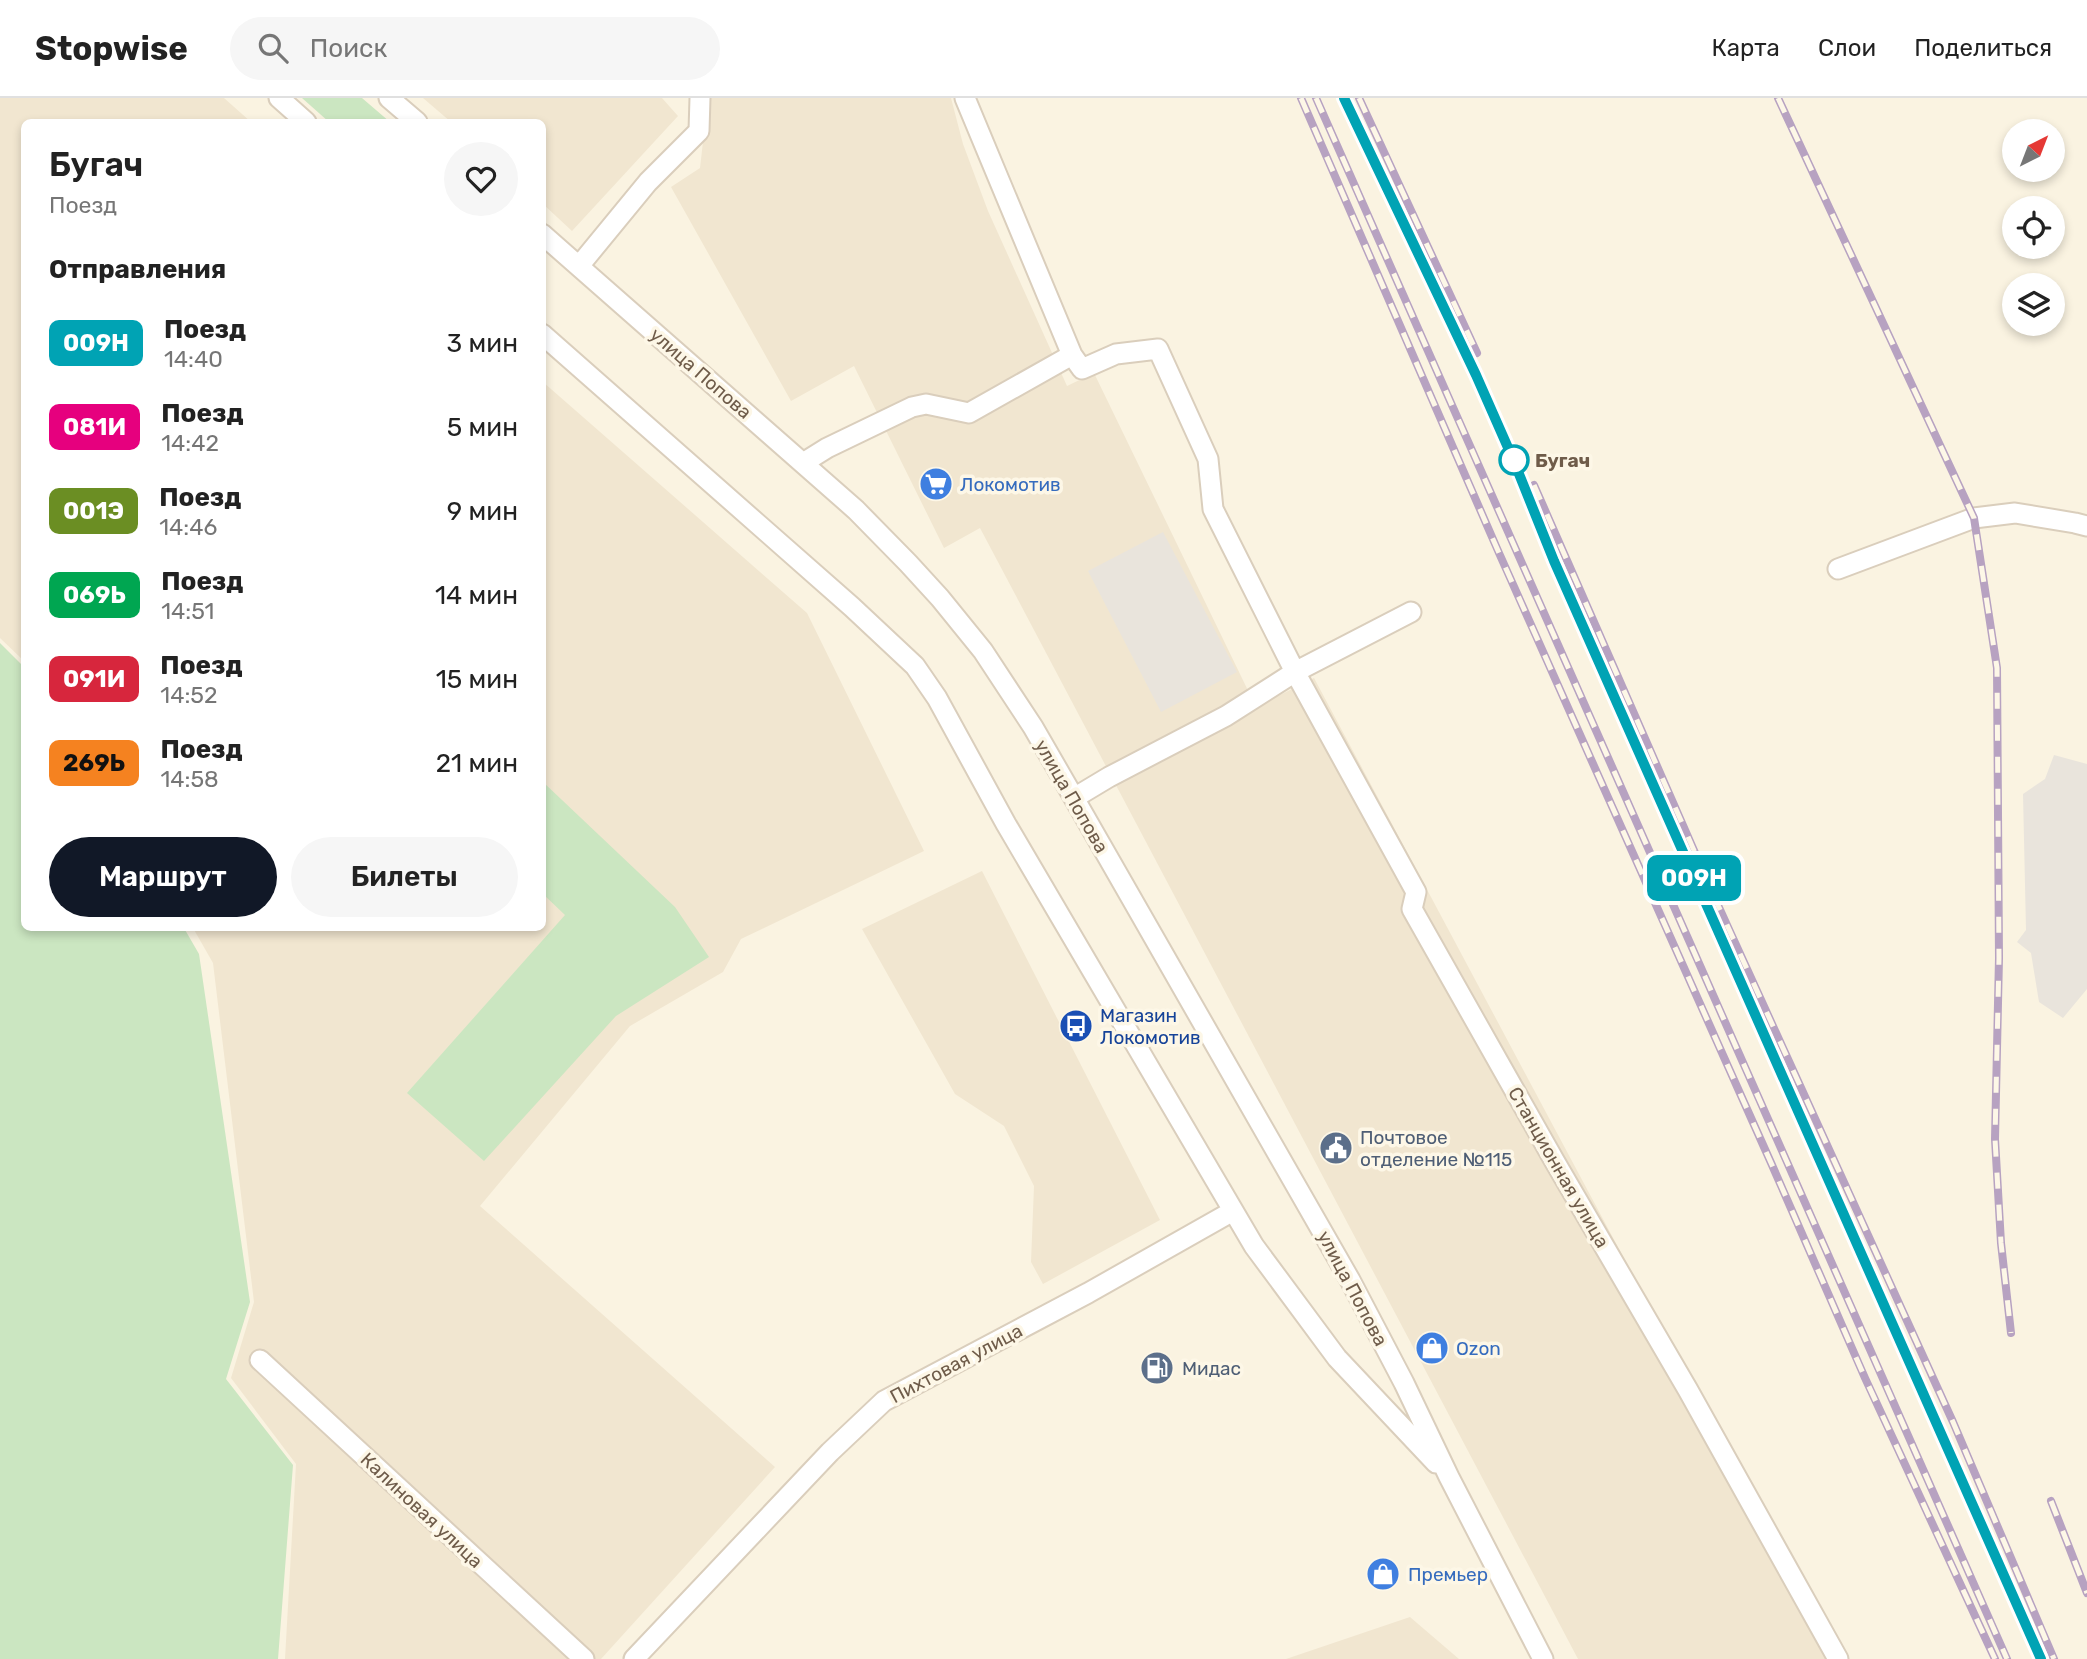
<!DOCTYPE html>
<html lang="ru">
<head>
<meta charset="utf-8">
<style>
	:root { --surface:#fff; --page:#f6f6f6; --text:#222; --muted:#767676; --line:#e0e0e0; --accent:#111827 }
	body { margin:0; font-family:Rubik,sans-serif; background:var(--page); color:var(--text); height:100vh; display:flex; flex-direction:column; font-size:26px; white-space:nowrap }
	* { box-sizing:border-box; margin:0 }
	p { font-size:23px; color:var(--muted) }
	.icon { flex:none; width:38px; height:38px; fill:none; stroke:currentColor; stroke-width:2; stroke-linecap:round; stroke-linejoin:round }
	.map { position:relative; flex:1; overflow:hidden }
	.drawer { position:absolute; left:21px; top:21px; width:525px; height:812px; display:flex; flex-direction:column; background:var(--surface); border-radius:10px; box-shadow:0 4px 10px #0003 }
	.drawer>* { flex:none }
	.badge { padding:0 14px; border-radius:10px; font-size:24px; line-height:46px }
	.needle { width:46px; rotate:42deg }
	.tools { position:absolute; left:2002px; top:21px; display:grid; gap:14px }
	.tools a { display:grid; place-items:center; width:63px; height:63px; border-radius:50%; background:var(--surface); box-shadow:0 4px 10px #0003; font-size:35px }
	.map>.badge { position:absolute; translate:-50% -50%; box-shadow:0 0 0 4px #fff }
	h2 { padding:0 28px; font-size:26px; line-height:63px }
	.round { display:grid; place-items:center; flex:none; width:74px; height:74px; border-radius:37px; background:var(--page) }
	.overview { display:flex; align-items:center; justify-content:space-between; height:119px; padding:0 28px }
	h1 { font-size:33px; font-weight:600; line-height:52px }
	.cta { display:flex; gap:14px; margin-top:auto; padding:14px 28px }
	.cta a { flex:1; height:80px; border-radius:42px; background:var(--accent); color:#fff; font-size:28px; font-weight:600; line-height:80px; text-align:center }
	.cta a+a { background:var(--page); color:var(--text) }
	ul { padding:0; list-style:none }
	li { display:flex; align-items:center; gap:21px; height:84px; padding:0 28px }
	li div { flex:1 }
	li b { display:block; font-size:26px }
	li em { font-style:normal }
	li .badge { min-width:77px; font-weight:700; text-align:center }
	header { display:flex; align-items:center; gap:42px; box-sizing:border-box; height:98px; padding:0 35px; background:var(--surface); border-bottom:2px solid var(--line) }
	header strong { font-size:33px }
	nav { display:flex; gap:38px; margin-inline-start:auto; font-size:24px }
	.search { width:490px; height:63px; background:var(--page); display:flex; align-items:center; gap:18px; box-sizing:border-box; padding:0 24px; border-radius:38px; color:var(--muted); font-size:26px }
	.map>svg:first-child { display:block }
</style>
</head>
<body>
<header>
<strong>Stopwise</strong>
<div class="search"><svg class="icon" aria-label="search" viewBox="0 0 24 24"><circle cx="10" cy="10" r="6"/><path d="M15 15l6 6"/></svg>Поиск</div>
<nav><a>Карта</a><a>Слои</a><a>Поделиться</a></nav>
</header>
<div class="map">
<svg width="2087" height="1561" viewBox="0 0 2087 1561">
	<rect width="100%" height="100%" fill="#faf3e1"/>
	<path fill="#f1e6d0" d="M0,0H224L251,24H24V563L0,540Z
		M423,0H662L678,18L572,133L543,106L542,24H451Z
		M708,0H951L963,46L988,113L1067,288L1094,275L1256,609L1314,580L1838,1561H1578L980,430L944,450L854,268L791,303L671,89L700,70Z
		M543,284L807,515L924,753L741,841L723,874L630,928L480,1108L775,1369L601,1561H285L296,1366L231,1280L254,1204L213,865L193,830H542Z
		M982,773L1160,1122L1043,1186L1031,1164L1034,1088L1004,1028L955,996L862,831Z
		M1410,1519L1459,1561H1286Z"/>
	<path fill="#e9e4dc" d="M1163,434L1237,574L1161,614L1088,473Z
		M2054,657L2087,666V891L2063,920L2039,904L2031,855L2017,844L2026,832L2023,696L2045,681Z"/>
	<path fill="#cbe6c1" d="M302,0H362L390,24H329Z
		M0,545L24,569V830H184L199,856L250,1204L226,1281L293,1367L278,1561H0Z
		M543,684L675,809L709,859L616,918L484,1063L407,995L565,817L543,796Z"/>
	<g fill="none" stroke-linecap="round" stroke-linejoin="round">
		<defs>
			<path id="minor" d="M279,0L306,24
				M389,0L417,24
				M965,0L1072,257L1082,271L1116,256L1158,251L1208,361L1213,411L1295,574L1416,794L1412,811L1555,1064L1688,1292L1838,1561
				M542,136L856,412L908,465L940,500L983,553L1033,629L1074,700L1350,1182L1404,1285L1449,1379L1543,1561
				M579,168L648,84L699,33L700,0
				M542,236L852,509L915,568L937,600L1006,726L1254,1148L1337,1260L1436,1365
				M803,365L827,350L912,309L926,306L969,315L1072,257
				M1838,471L1974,420L2015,415L2075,425L2087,428
				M1074,700L1109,679L1226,618L1295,574L1411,514
				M260,1262L584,1561
				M634,1561L830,1354L884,1303L1088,1195L1233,1113"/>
		</defs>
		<use href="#minor" stroke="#dacebc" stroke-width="23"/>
		<use href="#minor" stroke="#fff" stroke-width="19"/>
		<defs>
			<path id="rail" d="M1301,0L1499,455L1772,1067L1865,1280L1995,1561
				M1316,0L2007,1561
				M1344,0L1477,277L1513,361L1554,463L2041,1561
				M1359,0L1477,255
				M1778,0L1974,420L1997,570L1999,860L1995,1041L2001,1145L2011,1235
				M1534,387L1717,805L1953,1324L2054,1561
				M2051,1403L2087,1495"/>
		</defs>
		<use href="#rail" stroke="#b7a2c1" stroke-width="8"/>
		<use href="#rail" stroke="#fdf7e7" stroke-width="5" stroke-dasharray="16" stroke-linecap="butt"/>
	</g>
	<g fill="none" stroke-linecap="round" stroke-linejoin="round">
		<defs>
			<path id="line" d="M1344,0L1476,277L1513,361L1554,463L2041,1561"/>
		</defs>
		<use href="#line" stroke="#fff" stroke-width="16"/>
		<use href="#line" stroke="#00a3b4" stroke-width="10"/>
	</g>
	<defs>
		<symbol id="supermarket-disc" viewBox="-11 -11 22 22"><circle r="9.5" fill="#3f7fe0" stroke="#fdf7e7"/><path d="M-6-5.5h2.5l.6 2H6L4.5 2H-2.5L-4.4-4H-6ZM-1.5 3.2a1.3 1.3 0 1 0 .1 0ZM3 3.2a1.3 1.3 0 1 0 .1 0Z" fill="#fff"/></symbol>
		<symbol id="bus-disc" viewBox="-11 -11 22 22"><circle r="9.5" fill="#1a4fb4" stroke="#fdf7e7"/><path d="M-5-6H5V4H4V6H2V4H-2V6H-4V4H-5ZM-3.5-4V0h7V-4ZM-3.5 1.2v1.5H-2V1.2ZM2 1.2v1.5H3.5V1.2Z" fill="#fff"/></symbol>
		<symbol id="civic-disc" viewBox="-11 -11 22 22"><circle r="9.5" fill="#5c6f8a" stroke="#fdf7e7"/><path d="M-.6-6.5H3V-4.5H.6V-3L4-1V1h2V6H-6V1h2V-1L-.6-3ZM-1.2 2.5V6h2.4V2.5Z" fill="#fff"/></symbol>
		<symbol id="shop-disc" viewBox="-11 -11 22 22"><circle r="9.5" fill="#3f7fe0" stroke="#fdf7e7"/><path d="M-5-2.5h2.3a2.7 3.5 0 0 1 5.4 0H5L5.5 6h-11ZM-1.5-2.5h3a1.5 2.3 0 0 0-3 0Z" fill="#fff"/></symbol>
		<symbol id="fuel-disc" viewBox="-11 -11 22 22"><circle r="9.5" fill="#5c6f8a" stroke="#fdf7e7"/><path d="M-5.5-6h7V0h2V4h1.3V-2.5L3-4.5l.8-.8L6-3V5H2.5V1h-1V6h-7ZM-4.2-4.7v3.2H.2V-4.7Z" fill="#fff"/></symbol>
	</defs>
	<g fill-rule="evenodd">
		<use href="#supermarket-disc" x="917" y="367" width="38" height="38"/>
		<use href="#bus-disc" x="1057" y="909" width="38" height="38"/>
		<use href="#civic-disc" x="1317" y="1031" width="38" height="38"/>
		<use href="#shop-disc" x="1413" y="1231" width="38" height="38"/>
		<use href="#fuel-disc" x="1138" y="1251" width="38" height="38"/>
		<use href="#shop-disc" x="1364" y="1457" width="38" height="38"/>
	</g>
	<circle fill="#fff" stroke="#00a3b4" stroke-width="3.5" cx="1514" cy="362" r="14"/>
	<g text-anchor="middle" stroke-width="7" stroke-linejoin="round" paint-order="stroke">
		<g font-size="19" fill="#6f5c4a" stroke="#fdf7e7">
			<text transform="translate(701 275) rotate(41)" y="7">улица Попова</text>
			<text transform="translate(1072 698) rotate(60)" y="7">улица Попова</text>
			<text transform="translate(1559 1069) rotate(60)" y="7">Станционная улица</text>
			<text transform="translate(1353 1190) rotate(62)" y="7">улица Попова</text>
			<text transform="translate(956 1265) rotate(-28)" y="7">Пихтовая улица</text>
			<text transform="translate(422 1412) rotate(43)" y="7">Калиновая улица</text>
		</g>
		<g font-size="19" font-weight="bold" fill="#6f5c4a" stroke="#fdf7e7" text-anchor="start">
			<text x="1535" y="369">Бугач</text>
		</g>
		<g font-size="19" fill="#366cbe" stroke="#fdf7e7" text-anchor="start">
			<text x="960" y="393">Локомотив</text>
			<text x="1456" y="1257">Ozon</text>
			<text x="1408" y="1483">Премьер</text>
		</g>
		<g font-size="19" fill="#164399" stroke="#fdf7e7" text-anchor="start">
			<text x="1100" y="924">Магазин<tspan x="1100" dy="22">Локомотив</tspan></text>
		</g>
		<g font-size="19" fill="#4e5e75" stroke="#fdf7e7" text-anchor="start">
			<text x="1360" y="1046">Почтовое<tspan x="1360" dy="22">отделение №115</tspan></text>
			<text x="1182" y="1277">Мидас</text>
		</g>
	</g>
</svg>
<div class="tools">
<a><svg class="needle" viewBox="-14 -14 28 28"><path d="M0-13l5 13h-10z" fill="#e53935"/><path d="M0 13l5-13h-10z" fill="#767676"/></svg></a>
<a><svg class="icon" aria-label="locate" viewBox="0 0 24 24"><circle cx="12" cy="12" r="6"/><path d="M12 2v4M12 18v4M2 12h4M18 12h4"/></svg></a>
<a><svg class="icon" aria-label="layers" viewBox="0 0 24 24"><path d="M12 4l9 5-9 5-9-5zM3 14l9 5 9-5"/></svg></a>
</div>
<b class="badge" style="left:1694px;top:780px;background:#00a3b4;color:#fff">009Н</b>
<section class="drawer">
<div class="overview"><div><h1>Бугач</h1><p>Поезд</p></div><a class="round"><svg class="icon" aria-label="heart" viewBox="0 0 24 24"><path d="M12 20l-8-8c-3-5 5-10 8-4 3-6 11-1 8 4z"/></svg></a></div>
<h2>Отправления</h2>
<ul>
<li><span class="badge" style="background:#00a3b4;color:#fff">009Н</span><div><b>Поезд</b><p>14:40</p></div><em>3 мин</em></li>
<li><span class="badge" style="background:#e6007e;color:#fff">081И</span><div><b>Поезд</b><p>14:42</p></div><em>5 мин</em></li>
<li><span class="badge" style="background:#6b8e23;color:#fff">001Э</span><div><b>Поезд</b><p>14:46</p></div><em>9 мин</em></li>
<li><span class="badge" style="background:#00a651;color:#fff">069Ь</span><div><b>Поезд</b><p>14:51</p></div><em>14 мин</em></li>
<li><span class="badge" style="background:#d7263d;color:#fff">091И</span><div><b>Поезд</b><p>14:52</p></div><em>15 мин</em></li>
<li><span class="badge" style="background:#f58220;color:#111">269Ь</span><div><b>Поезд</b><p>14:58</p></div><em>21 мин</em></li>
</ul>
<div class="cta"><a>Маршрут</a><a>Билеты</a></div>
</section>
</div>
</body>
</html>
